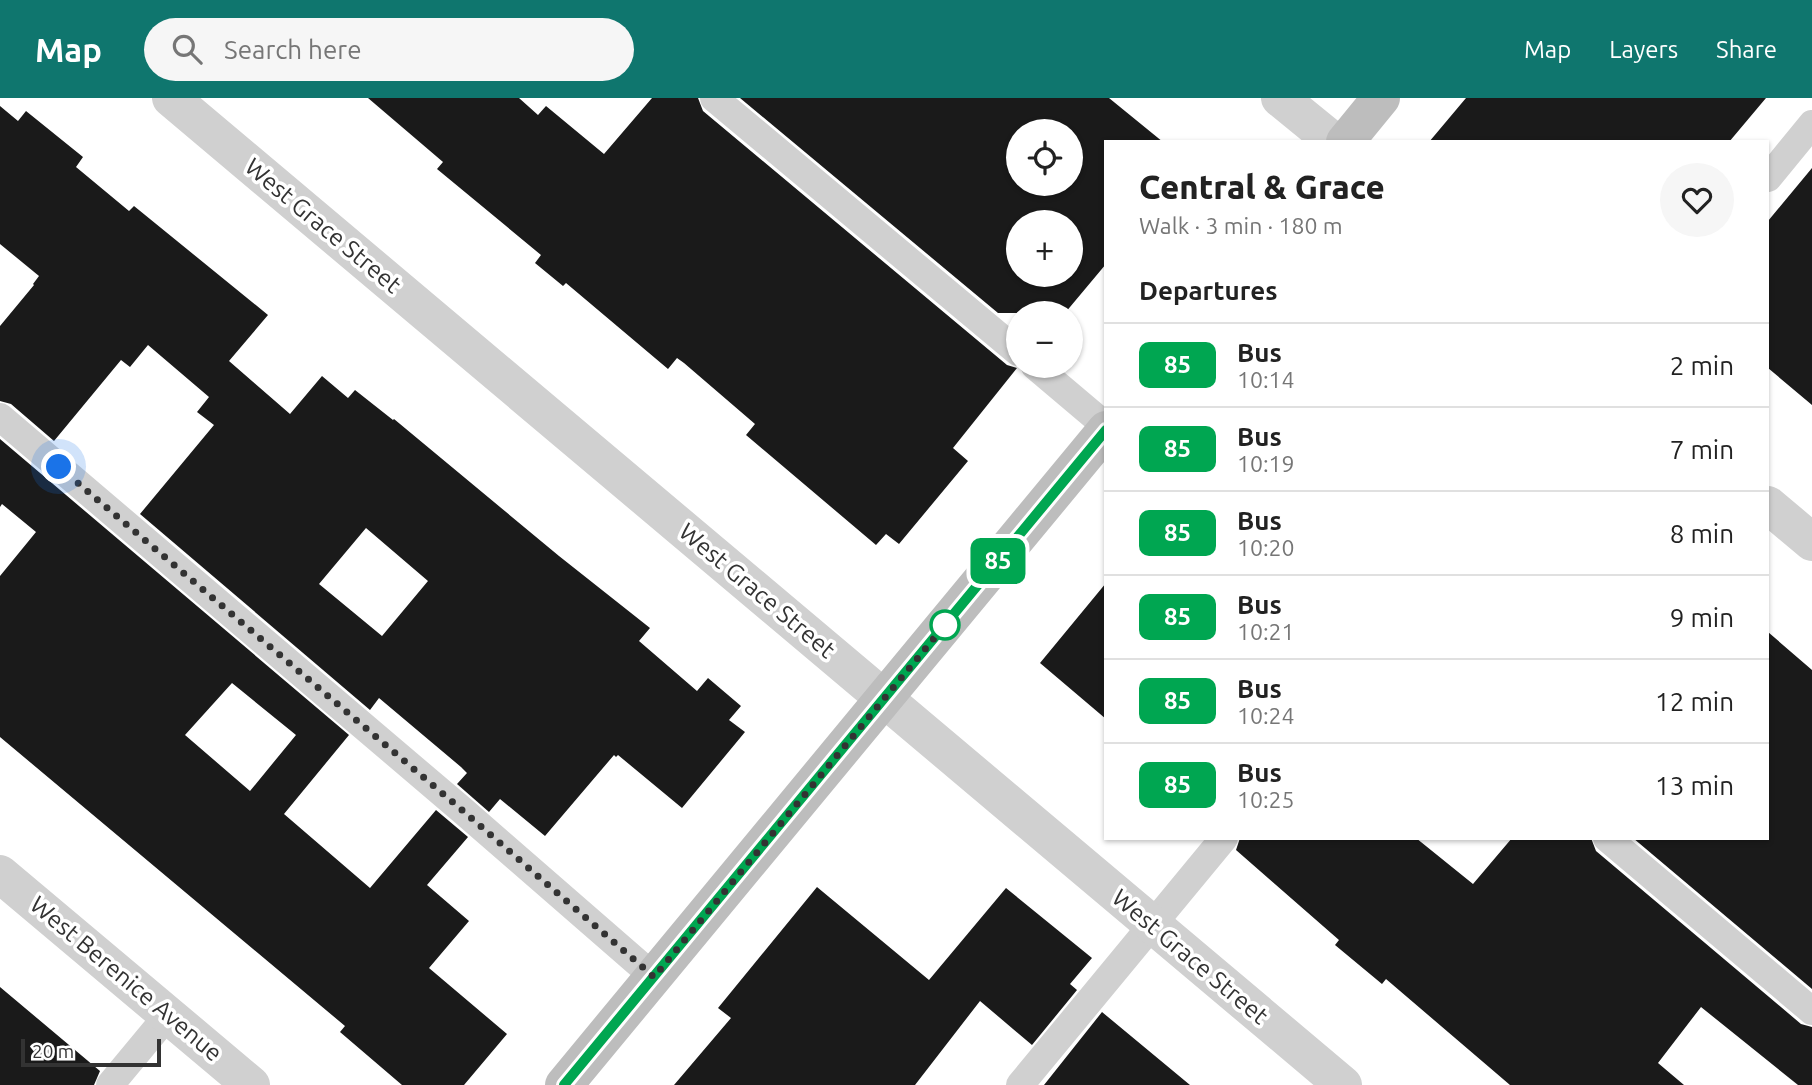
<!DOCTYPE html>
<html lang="en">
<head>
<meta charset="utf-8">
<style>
	:root { --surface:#fff; --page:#f6f6f6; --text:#222; --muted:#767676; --line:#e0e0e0; --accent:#0f766e }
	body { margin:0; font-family:Ubuntu,sans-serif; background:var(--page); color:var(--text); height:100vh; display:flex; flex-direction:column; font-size:26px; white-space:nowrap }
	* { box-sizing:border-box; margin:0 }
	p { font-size:23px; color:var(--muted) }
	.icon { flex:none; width:38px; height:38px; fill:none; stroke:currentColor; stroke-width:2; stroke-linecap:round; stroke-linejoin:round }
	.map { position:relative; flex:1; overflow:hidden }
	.details { position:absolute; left:1104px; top:42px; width:665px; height:700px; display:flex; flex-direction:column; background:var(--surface); border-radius:0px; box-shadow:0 2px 5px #0004 }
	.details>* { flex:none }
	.badge { padding:0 14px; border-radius:10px; font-size:24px; line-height:46px }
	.fabs { position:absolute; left:1006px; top:21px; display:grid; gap:14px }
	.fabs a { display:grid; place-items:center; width:77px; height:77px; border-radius:50%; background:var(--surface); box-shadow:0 2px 5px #0004; font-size:35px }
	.scale { position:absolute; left:21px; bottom:18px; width:140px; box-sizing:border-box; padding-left:7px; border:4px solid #333; border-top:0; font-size:19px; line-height:24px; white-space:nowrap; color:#333; -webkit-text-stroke:5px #fff; paint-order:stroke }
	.you { position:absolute; width:35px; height:35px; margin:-18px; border:5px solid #fff; border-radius:50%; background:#1a73e8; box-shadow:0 0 0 10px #1a73e833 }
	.map>.badge { position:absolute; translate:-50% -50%; box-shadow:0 0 0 4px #fff }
	h2 { padding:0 35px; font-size:26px; line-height:63px }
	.round { display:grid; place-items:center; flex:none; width:74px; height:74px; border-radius:37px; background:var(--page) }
	.headline { display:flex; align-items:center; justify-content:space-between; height:119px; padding:0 35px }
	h1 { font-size:33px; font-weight:800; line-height:52px }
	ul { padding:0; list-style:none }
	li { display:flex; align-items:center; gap:21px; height:84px; padding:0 35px; border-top:2px solid var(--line) }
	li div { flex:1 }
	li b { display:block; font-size:26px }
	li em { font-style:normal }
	li .badge { min-width:77px; font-weight:700; text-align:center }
	header { display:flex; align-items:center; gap:42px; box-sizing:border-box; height:98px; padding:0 35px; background:var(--accent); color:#fff }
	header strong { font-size:33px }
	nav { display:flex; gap:38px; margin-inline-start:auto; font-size:24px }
	.search { width:490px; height:63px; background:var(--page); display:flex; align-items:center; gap:18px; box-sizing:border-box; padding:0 24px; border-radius:38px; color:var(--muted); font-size:26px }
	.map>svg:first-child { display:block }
</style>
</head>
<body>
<header>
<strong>Map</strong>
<div class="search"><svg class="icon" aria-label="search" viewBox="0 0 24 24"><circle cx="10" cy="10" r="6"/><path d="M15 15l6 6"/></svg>Search here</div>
<nav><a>Map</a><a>Layers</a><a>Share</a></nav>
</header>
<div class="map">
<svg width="1812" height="987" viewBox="0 0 1812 987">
	<rect width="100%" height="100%" fill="#fff"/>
	<path fill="#1a1a1a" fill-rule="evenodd" d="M368,0H519L538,17L546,8L604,56L652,0H698L703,13L1007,267L1017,270L953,350L968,363L899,446L886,436L876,447L746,337L755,326L684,265L677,260L668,271L566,185L563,188L535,165L541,157L437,71L443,64Z
		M740,0H1109L1163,44H1106V166L1065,215H998ZM1018,33H1071V86H1018ZM1018,124H1071V177H1018Z
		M1466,0H1766L1729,44H1429Z
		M0,8L18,23L26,13L83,59L76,69L129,113L134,108L268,217L229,263L290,316L322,278L348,300L355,292L393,322L394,321L559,458L650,530L639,543L697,593L708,580L741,608L729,622L745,634L682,710L618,657L616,659L614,657L545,738L500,701L489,714L457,686L467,675L461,669L379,600L370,612L140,416L214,327L197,314L209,299L148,247L130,269L121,262L54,343L11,306L0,303V228L34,187L33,186L39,178L0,146ZM366,430L428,483L382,538L319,486Z
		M1812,70V307L1768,270V123Z
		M0,341L349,637L284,716L370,790L436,712L468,739L427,787L469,823L429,870L507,936L464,987H402L340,934L345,928L0,639V478L36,434L2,406L0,409ZM232,585L296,637L250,693L185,637Z
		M1106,485V621L1040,565Z
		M1768,534L1812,572V891L1633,740H1768Z
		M1240,740H1416L1473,786L1512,740H1591L1596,753L1801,926L1812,929V987H1798L1701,909L1658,965L1684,987H1510L1386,881L1382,886L1335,847L1339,842L1236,752Z
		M817,789L929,882L1006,790L1092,860L1070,886L1077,892L1032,947L980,903L915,987H674L731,920L718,910Z
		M0,889L100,973L94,987H0Z
		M1102,914L1190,987H1044Z"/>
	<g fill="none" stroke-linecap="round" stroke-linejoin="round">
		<path stroke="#d0d0d0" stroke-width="28" d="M714,0L1018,254
			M1768,80L1812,26
			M1035,268L1106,328
			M0,319L462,712L654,879
			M1607,740L1812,913
			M110,987L168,917
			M1020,987L1224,740"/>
		<path stroke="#d0d0d0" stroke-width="38" d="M171,0L1343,987
			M1280,0L1334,44
			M1768,407L1812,444
			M0,776L251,987"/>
		<path stroke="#bdbdbd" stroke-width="38" d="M1345,44L1381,0
			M564,987L1106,332"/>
	</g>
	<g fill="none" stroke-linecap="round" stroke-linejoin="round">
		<defs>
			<path id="line" d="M564,987L1106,332"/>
		</defs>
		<use href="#line" stroke="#fff" stroke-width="16"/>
		<use href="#line" stroke="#00a651" stroke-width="10"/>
		<path stroke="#333" stroke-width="7" stroke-dasharray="0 12.6" d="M59,369L462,712L654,879L945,527"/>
	</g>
	<circle fill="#fff" stroke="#00a651" stroke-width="3.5" cx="945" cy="527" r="14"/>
	<g text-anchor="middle" stroke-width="7" stroke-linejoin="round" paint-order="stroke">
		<g font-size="24" fill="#333" stroke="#fff">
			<text transform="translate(323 128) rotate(40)" y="8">West Grace Street</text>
			<text transform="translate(757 493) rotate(40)" y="8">West Grace Street</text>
			<text transform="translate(1190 859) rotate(40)" y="8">West Grace Street</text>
			<text transform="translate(126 881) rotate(40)" y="8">West Berenice Avenue</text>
		</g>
	</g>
</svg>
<div class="fabs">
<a><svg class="icon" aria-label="locate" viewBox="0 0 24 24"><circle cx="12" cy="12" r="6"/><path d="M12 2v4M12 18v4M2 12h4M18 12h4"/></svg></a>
<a>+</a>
<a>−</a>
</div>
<div class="scale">20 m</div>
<div class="you" style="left:59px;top:369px"></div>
<b class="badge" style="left:998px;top:463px;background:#00a651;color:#fff">85</b>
<section class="details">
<div class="headline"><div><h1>Central &amp; Grace</h1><p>Walk · 3 min · 180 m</p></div><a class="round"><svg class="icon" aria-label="heart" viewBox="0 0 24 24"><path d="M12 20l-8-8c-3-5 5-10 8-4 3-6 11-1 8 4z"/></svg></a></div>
<h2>Departures</h2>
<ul>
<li><span class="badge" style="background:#00a651;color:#fff">85</span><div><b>Bus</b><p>10:14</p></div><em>2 min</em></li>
<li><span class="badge" style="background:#00a651;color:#fff">85</span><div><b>Bus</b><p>10:19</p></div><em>7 min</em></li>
<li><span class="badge" style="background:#00a651;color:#fff">85</span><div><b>Bus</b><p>10:20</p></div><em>8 min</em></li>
<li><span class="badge" style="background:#00a651;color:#fff">85</span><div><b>Bus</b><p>10:21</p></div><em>9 min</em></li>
<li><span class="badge" style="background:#00a651;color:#fff">85</span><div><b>Bus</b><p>10:24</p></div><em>12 min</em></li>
<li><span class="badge" style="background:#00a651;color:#fff">85</span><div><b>Bus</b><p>10:25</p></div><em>13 min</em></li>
</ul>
</section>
</div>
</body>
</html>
